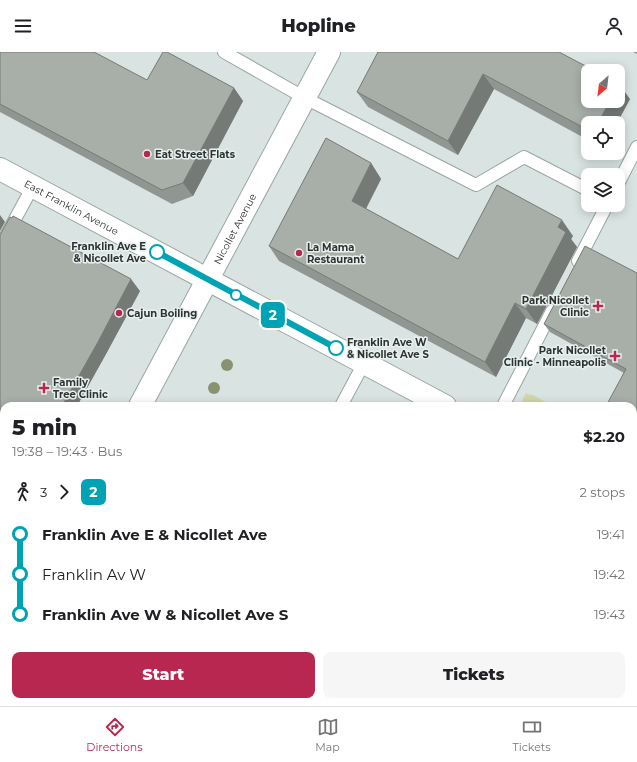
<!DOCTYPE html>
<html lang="en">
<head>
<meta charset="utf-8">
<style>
	:root { --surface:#fff; --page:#f6f6f6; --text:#202124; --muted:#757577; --line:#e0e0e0; --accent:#b8274f }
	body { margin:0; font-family:Montserrat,sans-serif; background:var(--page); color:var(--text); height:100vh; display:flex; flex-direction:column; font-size:15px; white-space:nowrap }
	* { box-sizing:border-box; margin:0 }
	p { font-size:13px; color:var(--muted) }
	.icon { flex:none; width:22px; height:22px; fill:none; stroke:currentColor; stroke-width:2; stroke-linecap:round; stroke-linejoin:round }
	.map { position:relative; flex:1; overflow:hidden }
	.side { position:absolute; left:0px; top:350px; width:637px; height:304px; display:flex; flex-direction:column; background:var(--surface); border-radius:12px 12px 0 0; box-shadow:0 2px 10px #0003 }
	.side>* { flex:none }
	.badge { padding:0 8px; border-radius:6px; font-size:14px; line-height:26px }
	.needle { width:26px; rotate:208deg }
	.tools { position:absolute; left:581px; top:12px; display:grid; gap:8px }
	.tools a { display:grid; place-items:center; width:44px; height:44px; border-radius:8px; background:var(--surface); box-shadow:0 2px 10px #0003; font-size:20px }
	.map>.badge { position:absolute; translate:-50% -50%; box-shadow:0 0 0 2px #fff }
	.legs { display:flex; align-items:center; gap:6px; height:44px; padding:0 12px; font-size:13px }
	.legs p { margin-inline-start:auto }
	.head { display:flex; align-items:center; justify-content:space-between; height:68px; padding:0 12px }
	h1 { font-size:22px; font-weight:800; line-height:30px }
	.button { display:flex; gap:8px; margin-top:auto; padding:8px 12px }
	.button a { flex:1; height:46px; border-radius:8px; background:var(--accent); color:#fff; font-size:16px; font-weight:800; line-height:46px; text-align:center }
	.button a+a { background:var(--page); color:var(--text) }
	ul { padding:0 12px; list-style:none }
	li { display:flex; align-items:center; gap:14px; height:40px; font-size:15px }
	li i { display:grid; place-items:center; width:6px; height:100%; margin:0 5px; background:currentColor }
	li i::after { content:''; width:10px; height:10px; margin:-5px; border:3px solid; border-radius:50%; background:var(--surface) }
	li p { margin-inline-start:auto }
	li:first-child i { background:linear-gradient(#0000 50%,currentColor 0) }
	li:last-child i { background:linear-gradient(currentColor 50%,#0000 0) }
	header { display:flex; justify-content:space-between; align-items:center; height:52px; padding:0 12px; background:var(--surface); font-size:18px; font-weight:800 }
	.dock { display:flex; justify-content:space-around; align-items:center; height:56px; border-top:1px solid var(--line); background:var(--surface); font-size:11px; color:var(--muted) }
	.dock a { display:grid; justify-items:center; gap:2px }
	.dock .selected { color:var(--accent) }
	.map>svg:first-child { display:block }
</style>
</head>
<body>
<header><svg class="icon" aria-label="menu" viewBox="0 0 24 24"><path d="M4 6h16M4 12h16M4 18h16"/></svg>Hopline<svg class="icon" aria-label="person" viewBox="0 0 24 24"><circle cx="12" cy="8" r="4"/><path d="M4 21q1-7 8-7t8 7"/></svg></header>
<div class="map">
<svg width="637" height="654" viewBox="0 0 637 654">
	<rect width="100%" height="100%" fill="#d9e4e2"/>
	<path fill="#d0d7a8" d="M526,341L530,343L531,342L553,354H526L521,351Z"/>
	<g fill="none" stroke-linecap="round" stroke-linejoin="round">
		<defs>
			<path id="lane" d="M224,0L305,46L476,133L524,105L588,138
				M618,132L637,95
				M0,195L33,134
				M578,209L607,153
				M341,354L364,311
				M503,354L552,259
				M0,417L4,419
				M0,512L4,514
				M605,650L612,654
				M395,654L396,650"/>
			<g id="secondary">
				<path id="s1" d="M0,117L445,354"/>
				<path id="s2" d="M140,354L329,0"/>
				<path d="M633,454L637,456"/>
				<path d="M633,514L637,510"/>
				<path d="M0,617L4,609"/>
				<path d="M547,654L550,650"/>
			</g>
		</defs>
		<use href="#lane" stroke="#9ba5a3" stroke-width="14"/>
		<use href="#secondary" stroke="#9ba5a3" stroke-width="24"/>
		<use href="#lane" stroke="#fff" stroke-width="12"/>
		<use href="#secondary" stroke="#fff" stroke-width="22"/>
	</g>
	<g fill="#899270">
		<circle cx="227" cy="313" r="6"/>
		<circle cx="214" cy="336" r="6"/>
	</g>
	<path fill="#909691" d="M0,0L147,28L234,36L243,49L193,144L172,152L0,60Z
		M378,0L630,47L617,71H588V88L494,37L458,103L368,55L357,40Z
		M633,0H637V2Z
		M371,111L381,127L366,157L458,207L573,184L571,187L577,195L537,272L526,266L496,325L279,209L269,194Z
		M0,183L140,239L106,302L77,354H4V382L0,379Z
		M637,221V381L633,378V354L624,321L550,280L544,272Z
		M637,620V640L633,634V627Z
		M74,650H376L379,654H77Z"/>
	<path fill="#767a76" d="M483,22L494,37L458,103L448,89Z
		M619,32L630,47L617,71H598L610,49H618V34Z
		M234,36L243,49L193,144L183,131Z
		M371,111L381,127L362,164L352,149Z
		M0,163L5,170L0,179Z
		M562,168L573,184L571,187L577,195L537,272L526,257L558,175Z
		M131,227L140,239L106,302L77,354H62Z
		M515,251L526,266L496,325L485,310Z
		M175,650H181L184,654H173Z
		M365,650H376L379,654H363Z"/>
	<path fill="#a8afa9" stroke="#767a76" d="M0,0H94L147,28L163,0H167L234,36L183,131L162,138L0,52Z
		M378,0H559L595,19H588V49H610L598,71H588V78L483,22L448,89L357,40Z
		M326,86L371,111L352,149L458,207L497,133L562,168L558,175L566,180L526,257L515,251L485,310L269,194Z
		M13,164L131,227L98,290L62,354H4V374L0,372V183L10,165L12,166Z
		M585,194L637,221V376L633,374V354H606L626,317L544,272Z
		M637,620V634L633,632V627Z
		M86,650H175L173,654H93Z
		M187,650H365L363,654H194Z"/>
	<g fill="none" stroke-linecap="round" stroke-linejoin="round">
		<defs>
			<path id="line-1" d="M157,200L336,296"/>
		</defs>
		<use href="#line-1" stroke="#fff" stroke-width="9"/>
		<use href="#line-1" stroke="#00a3b4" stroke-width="6"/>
	</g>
	<g fill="#b8274f" stroke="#e6f1ef" stroke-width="1.5">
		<circle cx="147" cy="102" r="4"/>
		<circle cx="299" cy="201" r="4"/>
		<path d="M596 248h4v4h4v4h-4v4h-4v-4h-4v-4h4z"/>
		<circle cx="119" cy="261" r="4"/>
		<path d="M613 298h4v4h4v4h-4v4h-4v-4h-4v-4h4z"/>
		<path d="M42 330h4v4h4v4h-4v4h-4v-4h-4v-4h4z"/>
	</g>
	<g fill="#fff" stroke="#00a3b4" stroke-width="2">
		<circle cx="157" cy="200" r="7"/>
		<circle cx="236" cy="243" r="5"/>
		<circle cx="336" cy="296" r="7"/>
	</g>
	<g text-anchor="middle" stroke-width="3" stroke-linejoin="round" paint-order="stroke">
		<g font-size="10" font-weight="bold" fill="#2f3332" stroke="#e6f1ef" text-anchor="start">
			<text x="155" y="106">Eat Street Flats</text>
			<text x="307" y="199">La Mama<tspan x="307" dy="12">Restaurant</tspan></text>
			<text x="589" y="252" text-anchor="end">Park Nicollet<tspan x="589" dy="12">Clinic</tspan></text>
			<text x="127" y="265">Cajun Boiling</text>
			<text x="606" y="302" text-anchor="end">Park Nicollet<tspan x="606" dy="12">Clinic - Minneapolis</tspan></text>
			<text x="53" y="334">Family<tspan x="53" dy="12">Tree Clinic</tspan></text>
		</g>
		<g font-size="10" fill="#2f3332" stroke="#e6f1ef">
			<text dy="4" stroke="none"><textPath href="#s1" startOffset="81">East Franklin Avenue</textPath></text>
			<text dy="4" stroke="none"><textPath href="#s2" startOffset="201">Nicollet Avenue</textPath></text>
		</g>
		<g font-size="10" font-weight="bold" fill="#2f3332" stroke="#e6f1ef" text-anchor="end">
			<text x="146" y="198">Franklin Ave E<tspan x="146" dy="12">&amp; Nicollet Ave</tspan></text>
			<text x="347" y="294" text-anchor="start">Franklin Ave W<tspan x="347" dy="12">&amp; Nicollet Ave S</tspan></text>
		</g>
	</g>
</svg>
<div class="tools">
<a><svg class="needle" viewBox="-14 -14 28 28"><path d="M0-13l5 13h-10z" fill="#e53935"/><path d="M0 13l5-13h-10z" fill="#757577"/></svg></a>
<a><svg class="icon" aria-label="locate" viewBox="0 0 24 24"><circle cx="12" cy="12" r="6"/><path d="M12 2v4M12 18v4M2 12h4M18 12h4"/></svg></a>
<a><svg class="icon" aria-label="layers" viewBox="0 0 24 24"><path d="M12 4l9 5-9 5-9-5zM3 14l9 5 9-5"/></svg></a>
</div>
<b class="badge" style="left:273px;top:263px;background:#00a3b4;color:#fff">2</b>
<section class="side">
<div class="head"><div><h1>5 min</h1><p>19:38 – 19:43 · Bus</p></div><b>$2.20</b></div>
<div class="legs"><svg class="icon" aria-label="walk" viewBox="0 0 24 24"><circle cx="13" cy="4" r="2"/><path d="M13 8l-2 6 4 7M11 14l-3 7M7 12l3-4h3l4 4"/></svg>3<svg class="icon" aria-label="forward" viewBox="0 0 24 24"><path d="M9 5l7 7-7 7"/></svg><b class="badge" style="background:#00a3b4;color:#fff">2</b><p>2 stops</p></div>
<ul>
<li><i style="color:#00a3b4"></i><b>Franklin Ave E &amp; Nicollet Ave</b><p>19:41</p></li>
<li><i style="color:#00a3b4"></i><span>Franklin Av W</span><p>19:42</p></li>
<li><i style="color:#00a3b4"></i><b>Franklin Ave W &amp; Nicollet Ave S</b><p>19:43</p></li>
</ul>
<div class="button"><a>Start</a><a>Tickets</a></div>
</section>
</div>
<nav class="dock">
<a class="selected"><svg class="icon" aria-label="directions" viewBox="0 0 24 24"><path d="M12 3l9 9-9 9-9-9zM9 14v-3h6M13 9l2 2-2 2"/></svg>Directions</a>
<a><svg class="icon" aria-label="map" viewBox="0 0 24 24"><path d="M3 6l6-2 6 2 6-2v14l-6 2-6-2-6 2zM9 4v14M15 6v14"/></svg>Map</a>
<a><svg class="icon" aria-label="tickets" viewBox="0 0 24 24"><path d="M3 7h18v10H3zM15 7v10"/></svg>Tickets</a>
</nav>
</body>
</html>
